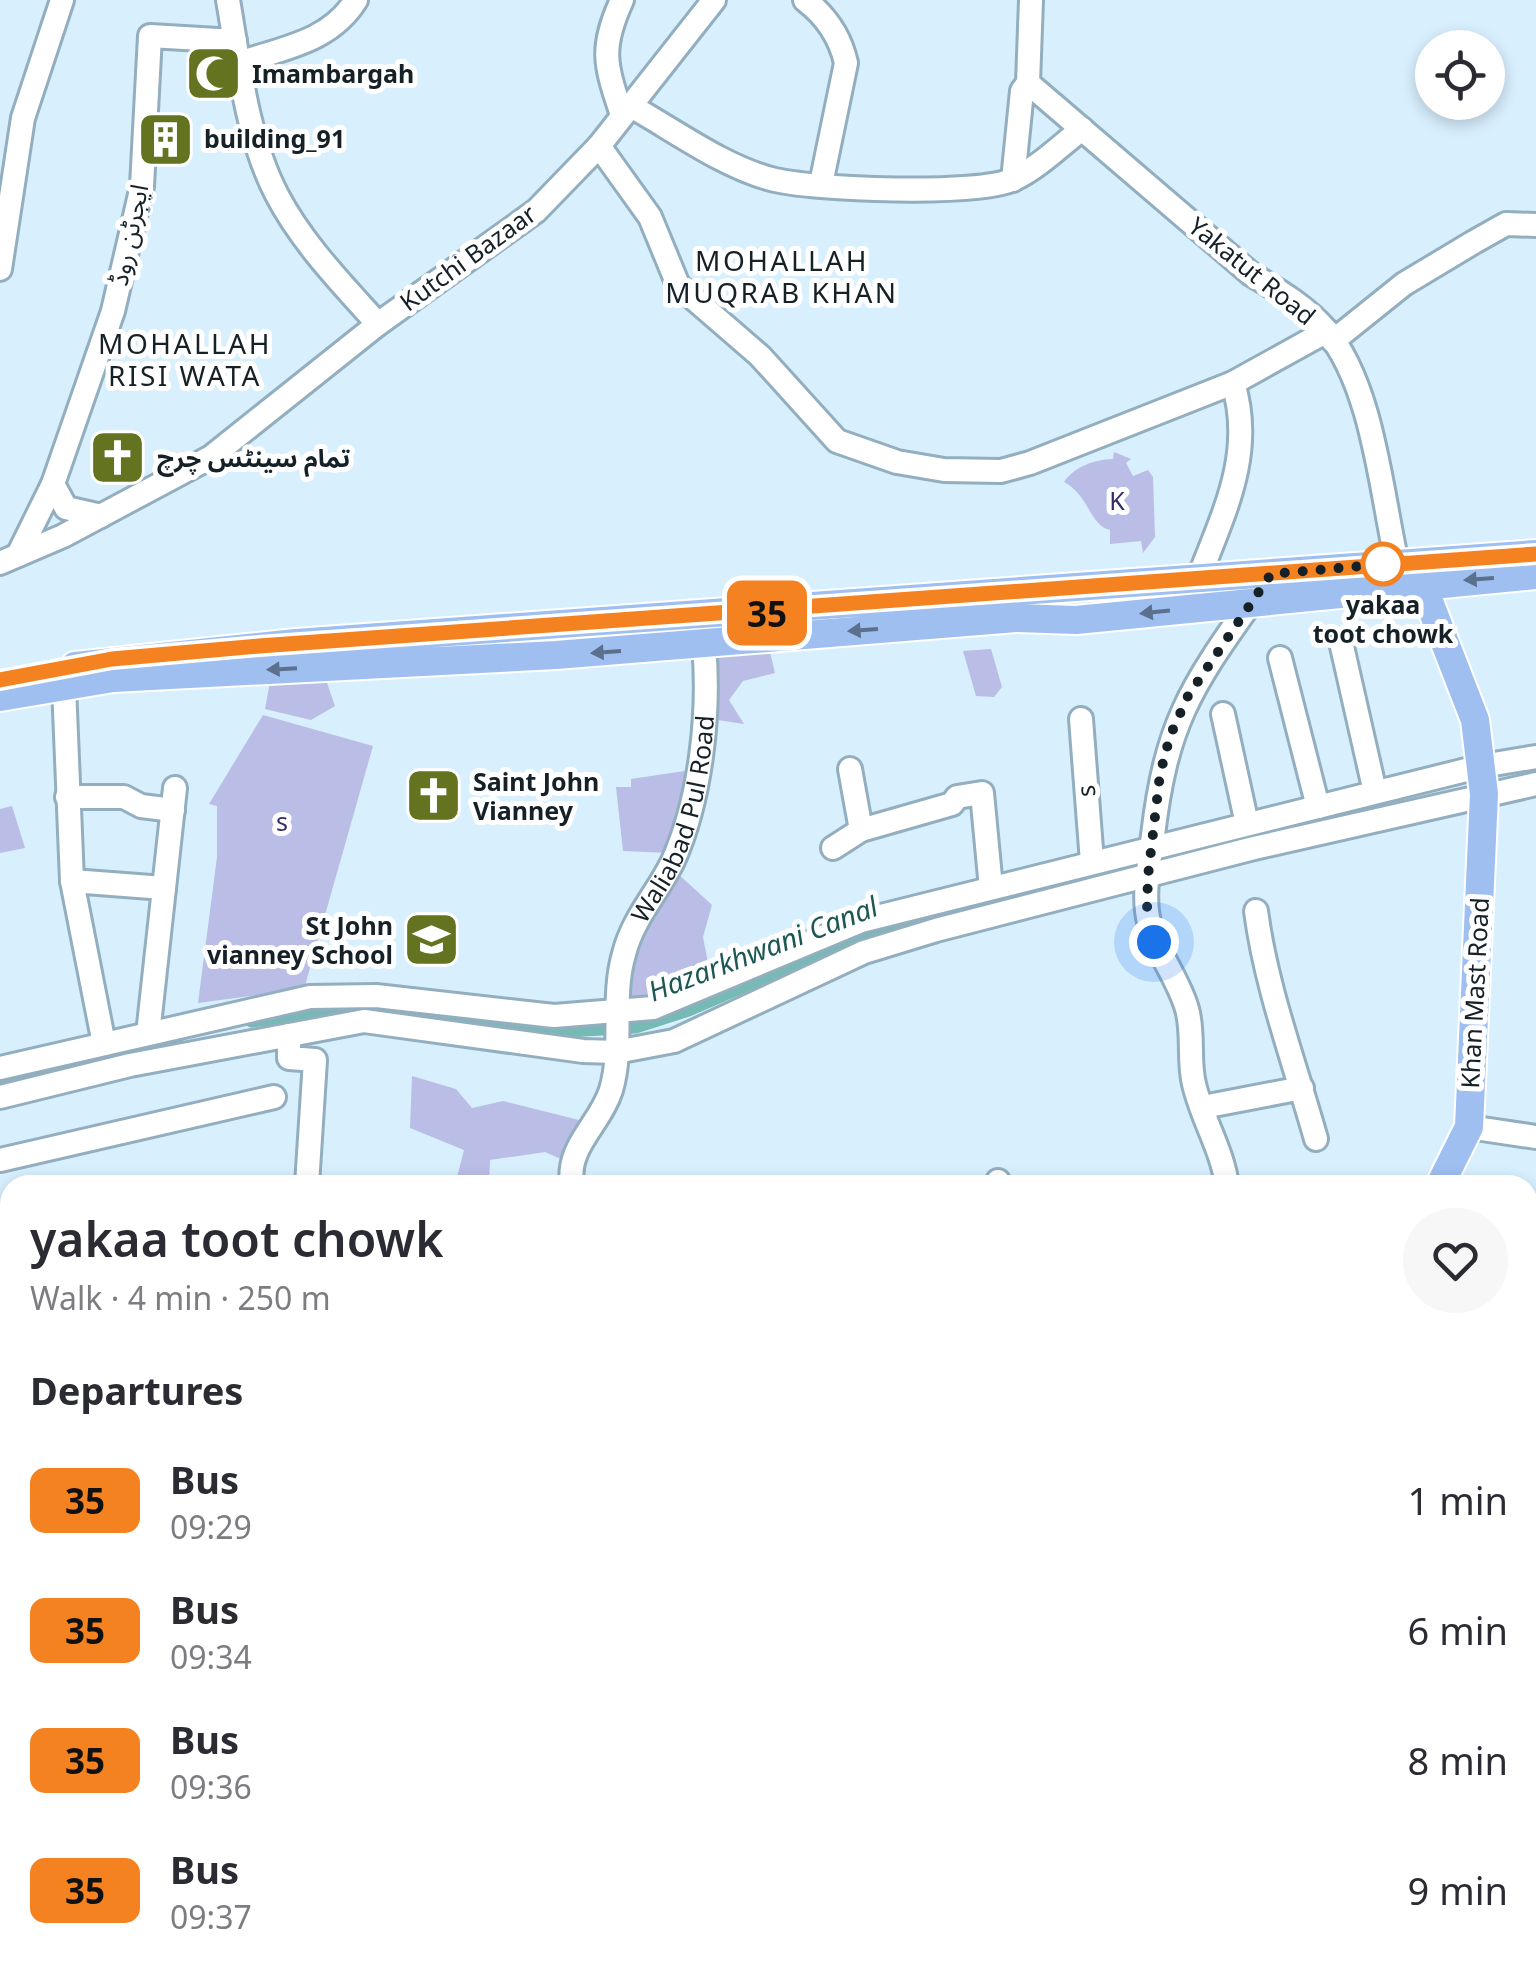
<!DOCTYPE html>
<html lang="en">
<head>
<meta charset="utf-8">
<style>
	:root { --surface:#fff; --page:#f7f7f7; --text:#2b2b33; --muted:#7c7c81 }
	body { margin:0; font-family:"Noto Sans","Noto Sans Arabic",sans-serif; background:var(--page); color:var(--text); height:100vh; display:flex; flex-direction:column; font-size:38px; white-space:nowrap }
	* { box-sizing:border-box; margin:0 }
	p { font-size:32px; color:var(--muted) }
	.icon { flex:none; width:55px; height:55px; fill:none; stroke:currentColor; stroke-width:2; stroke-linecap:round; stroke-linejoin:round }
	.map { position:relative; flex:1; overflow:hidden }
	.sheet { position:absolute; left:0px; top:1175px; width:1538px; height:800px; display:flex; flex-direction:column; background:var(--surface); border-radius:30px 30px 0 0; box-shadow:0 5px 15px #0003 }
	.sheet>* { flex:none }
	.badge { padding:0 20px; border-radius:15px; font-size:35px; line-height:65px }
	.controls { position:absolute; left:1415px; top:30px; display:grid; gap:20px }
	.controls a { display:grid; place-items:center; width:90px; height:90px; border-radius:50%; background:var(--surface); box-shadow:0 5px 15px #0003; font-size:50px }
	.you { position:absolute; width:50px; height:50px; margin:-25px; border:8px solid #fff; border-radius:50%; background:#1a73e8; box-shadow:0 0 0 15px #1a73e833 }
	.map>.badge { position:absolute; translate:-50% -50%; box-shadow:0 0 0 5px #fff }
	h2 { padding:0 30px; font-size:38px; line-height:90px }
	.round { display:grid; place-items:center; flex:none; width:105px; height:105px; border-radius:52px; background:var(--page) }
	.head { display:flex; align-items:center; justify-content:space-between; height:170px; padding:0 30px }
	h1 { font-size:48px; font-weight:600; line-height:75px }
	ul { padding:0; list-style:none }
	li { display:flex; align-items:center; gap:30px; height:130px; padding:0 30px }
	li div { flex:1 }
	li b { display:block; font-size:38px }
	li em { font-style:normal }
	li .badge { min-width:110px; font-weight:700; text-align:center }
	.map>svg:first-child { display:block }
</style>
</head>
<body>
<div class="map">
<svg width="1536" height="1975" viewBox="0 0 1536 1975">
	<rect width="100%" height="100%" fill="#d8effe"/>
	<path fill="#babde5" d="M1114,452L1131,459L1126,463L1133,476L1148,470L1153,477L1155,537L1143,553L1141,541L1110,544V530C1089,525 1090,496 1064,482C1075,466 1094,460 1113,459Z
		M768,644L775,673L743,681L729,700L744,724L711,719V647Z
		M991,649L1002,687L994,697L976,696L963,651Z
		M326,680L335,706L311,720L265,709L270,682Z
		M263,715L373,746L304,989L198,1003L217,857V806L209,804Z
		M691,770L669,853L623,851L616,787H631V779Z
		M12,806L25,848L0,853V809Z
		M676,872L712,905L703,937L710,973L662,999L622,1004L628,959Z
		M412,1076L456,1089L472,1108L503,1101L595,1124L572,1164L545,1152L490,1160L489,1185H455L464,1150L410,1128Z"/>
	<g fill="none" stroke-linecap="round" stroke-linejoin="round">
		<path stroke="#75bab4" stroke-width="15" d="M420,1011L568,1030L635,1026L688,1009L865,933L1202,847
			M252,1020L363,1006
			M0,1083L176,1039"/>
		<defs>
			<g id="minor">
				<path d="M228,0C239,63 247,138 277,195C302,243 342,284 378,324"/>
				<path d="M805,0C826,16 840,36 846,63L821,184"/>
				<path d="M1031,0L1028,83L1251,274C1277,290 1304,305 1325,329C1373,385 1381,492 1397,563"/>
				<path d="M239,63C283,48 330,42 356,0"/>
				<path d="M629,105C674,130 722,166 771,179C811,190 980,196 1014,179C1038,168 1061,145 1082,129"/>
				<path d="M621,112C605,64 600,48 622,0"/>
				<path d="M599,146L650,217L678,285L760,356L837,441L897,462L944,470L1001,471L1030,463L1233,383L1327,331"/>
				<path d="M1013,180L1022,91L1028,83"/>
				<path d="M0,269L23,118L62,0"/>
				<path d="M1333,341L1404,284L1474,242L1506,224L1536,225"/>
				<path d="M53,484L66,508L101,516"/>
				<path d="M18,555L53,484L113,311L142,186L150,36L235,41"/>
				<path d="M0,563L63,536L211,457L378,324L536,211L599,146L714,0"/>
				<path d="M1198,580C1223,514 1255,454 1233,383"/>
				<path d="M1341,642L1375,792"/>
				<path d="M1280,658L1318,807"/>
				<path d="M64,686L72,881L104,1044"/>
				<path d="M1223,714L1247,824"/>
				<path d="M1081,719L1092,862"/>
				<path d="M850,769L861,830"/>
				<path d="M67,797H124L141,806L173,810"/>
				<path d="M833,848L861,830L952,804L957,797L982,793L991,888"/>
				<path d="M72,881L164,888"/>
				<path d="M1256,911C1266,988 1295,1064 1316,1139"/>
				<path d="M148,1034L175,788"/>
				<path d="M289,1035V1058L315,1060L307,1185"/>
				<path d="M0,1068L310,997L376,996L554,1016L653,1008L861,921L1482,766L1536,757"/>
				<path d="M0,1097L130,1065L364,1021L583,1051L616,1052L674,1041L864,952L936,930L1254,848L1536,784"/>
				<path d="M1203,1107L1302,1088"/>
				<path d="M1469,1127L1536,1137"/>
				<path d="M0,1160L274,1097"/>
				<path d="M998,1181V1185"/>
				<path id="s1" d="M572,1185C566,1146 600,1125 611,1090C624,1046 611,998 624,954C633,918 657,894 673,861C701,798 710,713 704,644"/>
				<path d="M1227,1185C1222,1149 1202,1119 1194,1084C1188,1060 1194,1033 1187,1009C1177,974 1151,947 1147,911C1144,886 1150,860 1153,835C1166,726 1189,689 1252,601"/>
				<path d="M1528,1255H1536"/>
				<path d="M0,1288L10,1291"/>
				<path d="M0,1388L10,1391"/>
				<path d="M1528,1489L1536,1488"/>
				<path d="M0,1772L10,1776"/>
				<path d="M0,1858L10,1863"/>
				<path d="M1528,1885L1536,1884"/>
				<path d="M0,1955L10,1956"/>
				<path d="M82,1965L190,1975L192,1965"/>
				<path d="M1236,1965L1238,1975"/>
				<path d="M740,1975L762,1965"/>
			</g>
			<path id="major" d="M1416,568L1475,720L1484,794L1469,1127L1440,1185
				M75,666L296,643L1536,554
				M0,697L113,678L556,655L1016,618L1076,620L1536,575
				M1528,1773L1536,1806"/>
		</defs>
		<use href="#minor" stroke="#92aebf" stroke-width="28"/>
		<use href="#major" stroke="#fff" stroke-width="32"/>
		<use href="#minor" stroke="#fff" stroke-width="22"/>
		<use href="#major" stroke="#9fbff0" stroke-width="28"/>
	</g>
	<defs><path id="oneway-solid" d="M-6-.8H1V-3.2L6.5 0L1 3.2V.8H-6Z" transform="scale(2.5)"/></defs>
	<g fill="#5a708c">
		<use href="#oneway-solid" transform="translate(1479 579) rotate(176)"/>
		<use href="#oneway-solid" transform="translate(1155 612) rotate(174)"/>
		<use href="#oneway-solid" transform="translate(863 630) rotate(176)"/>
		<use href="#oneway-solid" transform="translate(606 652) rotate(176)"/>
		<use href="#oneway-solid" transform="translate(282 669) rotate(177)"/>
	</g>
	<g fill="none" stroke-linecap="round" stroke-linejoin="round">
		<defs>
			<path id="line" d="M0,680L112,659L259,646L1536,554"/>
		</defs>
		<use href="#line" stroke="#fff" stroke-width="22"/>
		<use href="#line" stroke="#f58220" stroke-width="15"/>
		<path stroke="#162027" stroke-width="10" stroke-dasharray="0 18" d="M1154,942L1147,910L1148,876L1160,774L1170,736L1188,696L1271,574L1397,563L1383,564"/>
	</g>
	<defs>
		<symbol id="mosque-square" viewBox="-11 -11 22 22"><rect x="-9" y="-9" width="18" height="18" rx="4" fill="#637320" stroke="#fff"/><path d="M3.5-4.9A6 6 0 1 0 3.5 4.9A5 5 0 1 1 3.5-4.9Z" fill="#fff"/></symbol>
		<symbol id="building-square" viewBox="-11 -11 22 22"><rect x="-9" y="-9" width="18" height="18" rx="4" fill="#637320" stroke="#fff"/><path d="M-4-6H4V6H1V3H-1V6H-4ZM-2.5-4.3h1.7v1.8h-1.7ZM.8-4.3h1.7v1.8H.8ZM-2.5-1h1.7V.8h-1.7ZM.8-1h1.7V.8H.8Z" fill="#fff"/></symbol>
		<symbol id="church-square" viewBox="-11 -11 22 22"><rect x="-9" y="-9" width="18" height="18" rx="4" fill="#637320" stroke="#fff"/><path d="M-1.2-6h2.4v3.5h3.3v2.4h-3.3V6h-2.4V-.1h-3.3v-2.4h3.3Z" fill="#fff"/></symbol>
		<symbol id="school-square" viewBox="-11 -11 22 22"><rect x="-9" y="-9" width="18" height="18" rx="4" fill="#637320" stroke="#fff"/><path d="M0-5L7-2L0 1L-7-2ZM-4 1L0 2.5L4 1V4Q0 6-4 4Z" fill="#fff"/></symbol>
	</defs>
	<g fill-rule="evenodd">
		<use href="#mosque-square" x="182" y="42" width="63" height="63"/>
		<use href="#building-square" x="134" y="108" width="63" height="63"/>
		<use href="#church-square" x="86" y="426" width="63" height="63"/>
		<use href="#church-square" x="402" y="764" width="63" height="63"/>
		<use href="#school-square" x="400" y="908" width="63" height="63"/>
	</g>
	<circle fill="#fff" stroke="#f58220" stroke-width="5" cx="1383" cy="564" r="20"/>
	<g text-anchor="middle" stroke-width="10" stroke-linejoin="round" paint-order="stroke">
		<g font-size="25" font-weight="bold" fill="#162027" stroke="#fff" text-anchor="start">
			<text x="252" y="83">Imambargah</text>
			<text x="204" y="148">building_91</text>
			<text x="157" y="467">تمام سینٹس چرچ</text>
			<text x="473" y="791">Saint John<tspan x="473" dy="29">Vianney</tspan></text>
			<text x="393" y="935" text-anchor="end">St John<tspan x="393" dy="29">vianney School</tspan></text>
		</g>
		<g font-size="25" fill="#162027" stroke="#fff">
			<text transform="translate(129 235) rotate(-78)" y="9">ایجرٹن روڈ</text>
			<text transform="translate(468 258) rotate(-36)" y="9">Kutchi Bazaar</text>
			<text transform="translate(1252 271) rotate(39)" y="9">Yakatut Road</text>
			<text transform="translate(1086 791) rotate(-95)" y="9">s</text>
			<text dy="9" stroke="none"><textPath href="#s1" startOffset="388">Waliabad Pul Road</textPath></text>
			<text transform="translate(1475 993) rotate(-87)" y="9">Khan Mast Road</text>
		</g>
		<g font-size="25" fill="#302e69" stroke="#fff">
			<text x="1117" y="510">K</text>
			<text x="282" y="831">s</text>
		</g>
		<g font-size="25" font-weight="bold" fill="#162027" stroke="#fff">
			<text x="1383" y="614">yakaa<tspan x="1383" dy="29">toot chowk</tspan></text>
		</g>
		<g font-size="28" letter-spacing="2.5" fill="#162027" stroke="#fff">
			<text x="782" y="271">MOHALLAH<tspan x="782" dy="32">MUQRAB KHAN</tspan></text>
			<text x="185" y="354">MOHALLAH<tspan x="185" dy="32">RISI WATA</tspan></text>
		</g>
		<g font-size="28" font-style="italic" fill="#1d5753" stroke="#fff">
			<text transform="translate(763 949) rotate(-21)" y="10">Hazarkhwani Canal</text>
		</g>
	</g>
</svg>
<div class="controls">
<a><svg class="icon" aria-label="locate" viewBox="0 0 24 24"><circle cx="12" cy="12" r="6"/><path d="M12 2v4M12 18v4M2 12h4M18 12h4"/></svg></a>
</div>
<div class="you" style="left:1154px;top:942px"></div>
<b class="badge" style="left:767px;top:613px;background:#f58220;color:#111">35</b>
<section class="sheet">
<div class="head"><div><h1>yakaa toot chowk</h1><p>Walk · 4 min · 250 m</p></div><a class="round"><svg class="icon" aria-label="heart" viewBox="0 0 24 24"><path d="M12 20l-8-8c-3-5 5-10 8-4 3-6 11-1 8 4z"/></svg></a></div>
<h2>Departures</h2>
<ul>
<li><span class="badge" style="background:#f58220;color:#111">35</span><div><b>Bus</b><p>09:29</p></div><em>1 min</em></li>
<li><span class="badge" style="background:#f58220;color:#111">35</span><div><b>Bus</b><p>09:34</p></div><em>6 min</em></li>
<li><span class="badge" style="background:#f58220;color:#111">35</span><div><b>Bus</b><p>09:36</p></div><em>8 min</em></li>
<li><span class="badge" style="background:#f58220;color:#111">35</span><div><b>Bus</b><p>09:37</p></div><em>9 min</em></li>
</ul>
</section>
</div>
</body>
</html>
